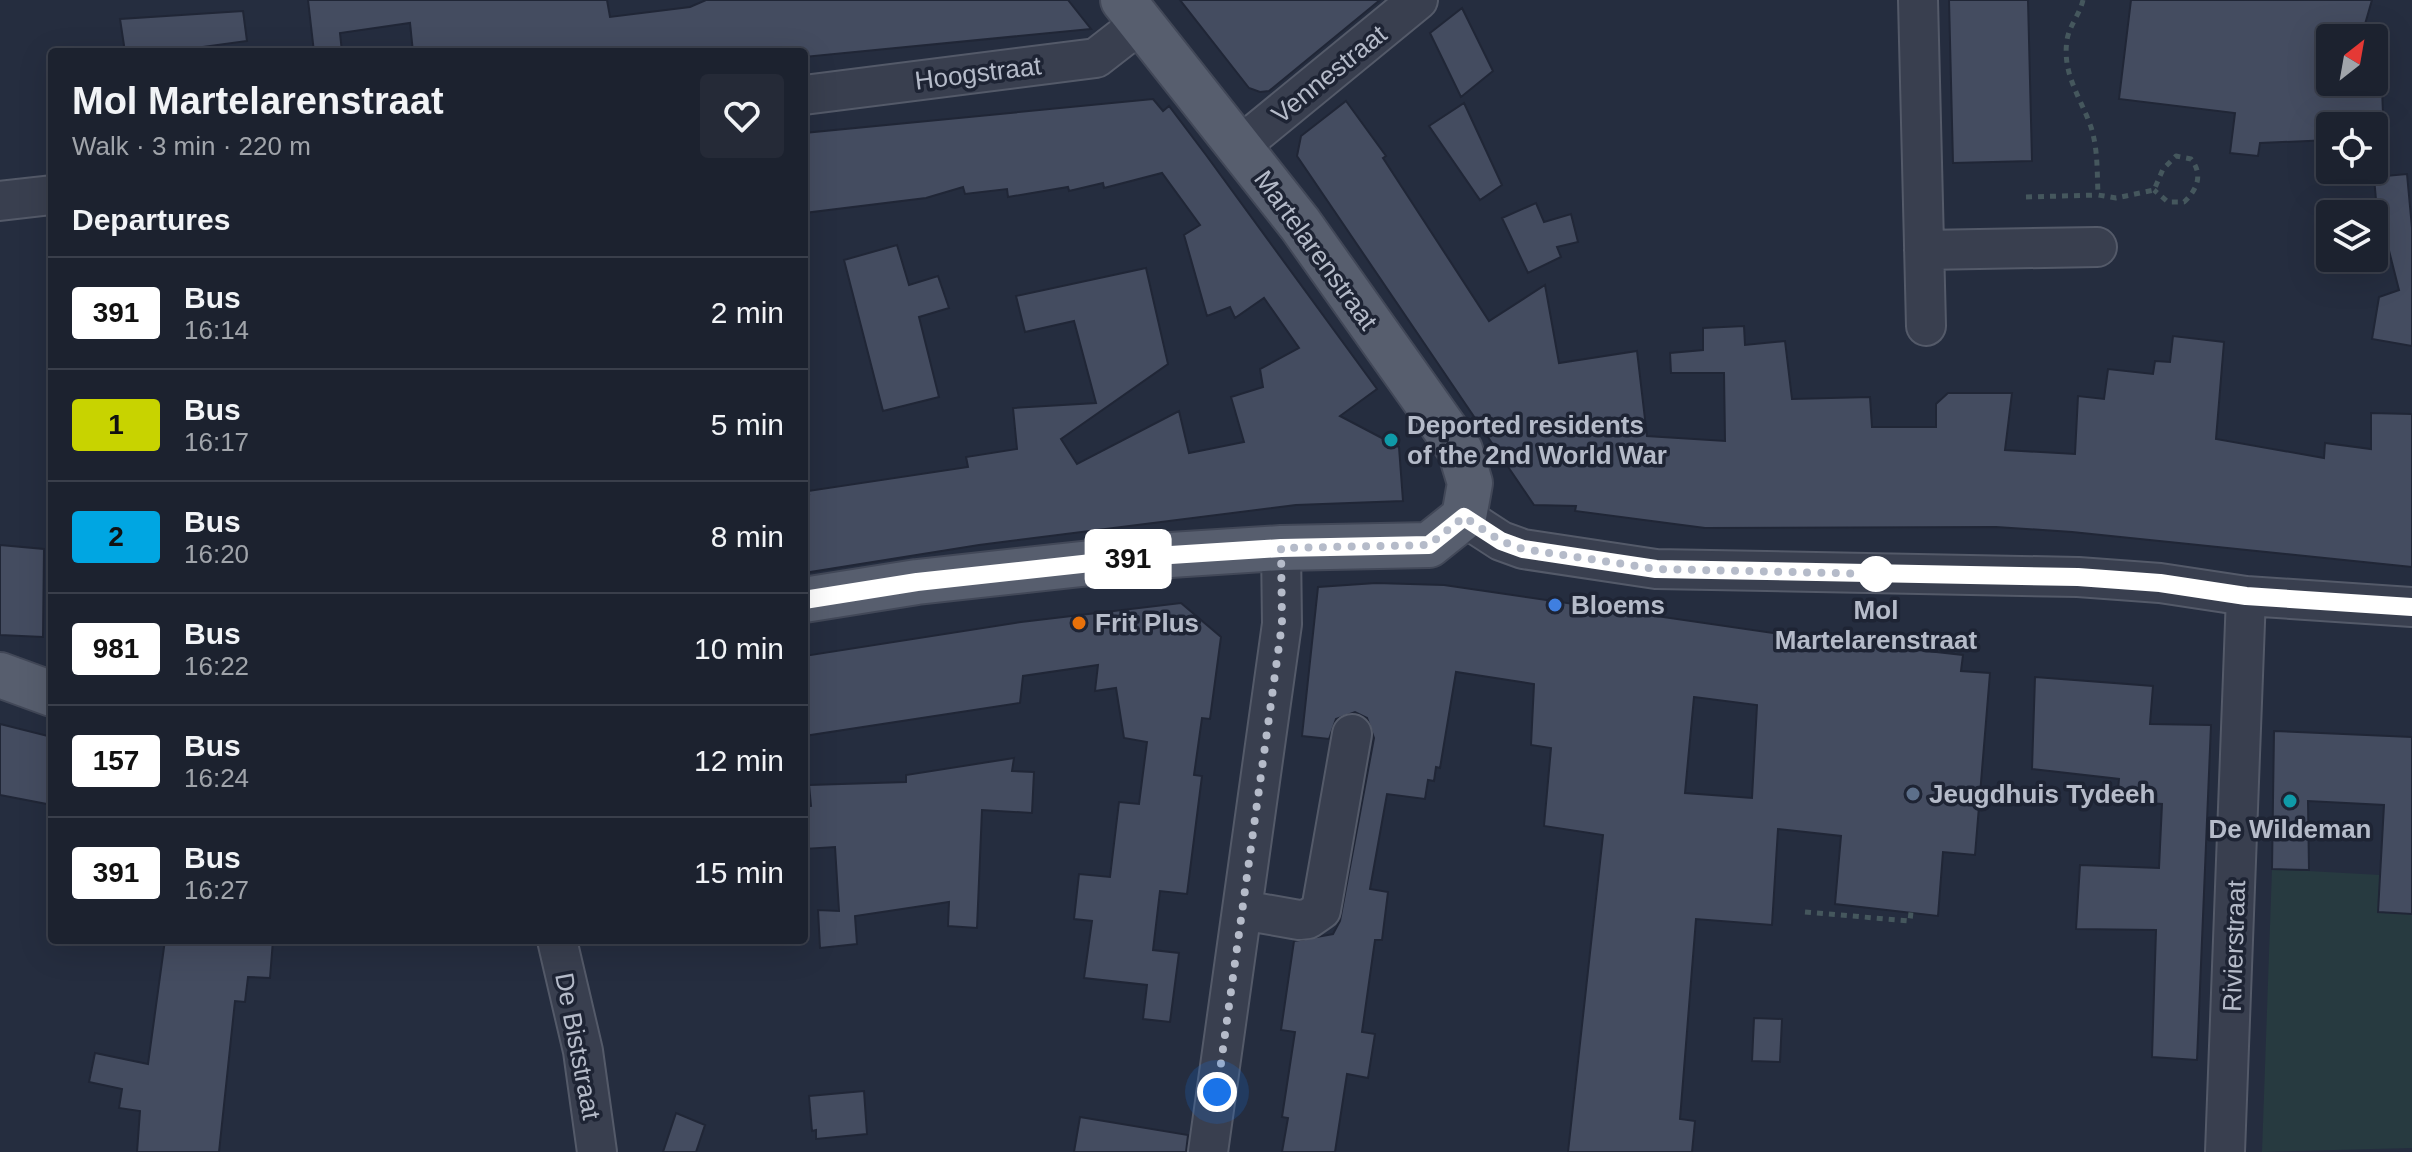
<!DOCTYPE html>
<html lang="en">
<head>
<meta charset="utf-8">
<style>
	:root { --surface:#1c222f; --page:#252a37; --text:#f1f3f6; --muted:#a0a4aa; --line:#3a3f4b }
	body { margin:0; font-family:Helvetica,sans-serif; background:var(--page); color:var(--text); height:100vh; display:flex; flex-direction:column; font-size:30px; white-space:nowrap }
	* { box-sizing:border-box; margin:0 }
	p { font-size:26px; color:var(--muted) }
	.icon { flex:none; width:44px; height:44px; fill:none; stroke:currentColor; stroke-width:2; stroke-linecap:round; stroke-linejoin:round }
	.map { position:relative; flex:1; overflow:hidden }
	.panel { position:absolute; left:48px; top:48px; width:760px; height:896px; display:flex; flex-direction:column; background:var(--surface); border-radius:8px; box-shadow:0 8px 32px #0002,0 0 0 2px var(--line) }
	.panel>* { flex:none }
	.badge { padding:0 16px; border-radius:6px; font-size:28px; line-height:52px }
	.needle { width:52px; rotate:31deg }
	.fabs { position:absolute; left:2316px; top:24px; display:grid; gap:16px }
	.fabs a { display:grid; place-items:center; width:72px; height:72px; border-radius:8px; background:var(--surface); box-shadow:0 8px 32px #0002,0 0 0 2px var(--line); font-size:40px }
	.you { position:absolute; width:40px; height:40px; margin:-20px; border:6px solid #fff; border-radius:50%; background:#1a73e8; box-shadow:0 0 0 12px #1a73e833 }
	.map>.badge { position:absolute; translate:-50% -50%; box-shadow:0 0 0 4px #fff }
	h2 { padding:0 24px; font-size:30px; line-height:72px }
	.round { display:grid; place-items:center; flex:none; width:84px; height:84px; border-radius:8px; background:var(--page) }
	.head { display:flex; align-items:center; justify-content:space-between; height:136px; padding:0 24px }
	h1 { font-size:38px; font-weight:800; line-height:60px }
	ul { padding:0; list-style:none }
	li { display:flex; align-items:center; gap:24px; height:112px; padding:0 24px; border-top:2px solid var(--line) }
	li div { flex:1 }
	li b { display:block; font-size:30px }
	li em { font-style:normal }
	li .badge { min-width:88px; font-weight:700; text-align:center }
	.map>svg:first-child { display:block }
</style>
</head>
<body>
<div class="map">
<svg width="2412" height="1152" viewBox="0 0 2412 1152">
	<rect width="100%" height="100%" fill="#252d3f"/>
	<path fill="#273a40" d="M2272,869L2380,875L2378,912L2412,914V1148L2262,1152Z"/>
	<path fill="#444c60" stroke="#202636" stroke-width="2" fill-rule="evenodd" d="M308,0H607L610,17L690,7L706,0H1068L1091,29L804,57V52H413L410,23L340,33L342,52H314Z
		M1180,0H1380L1269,91L1260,92L1249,88Z
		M1949,0H2028L2032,161L1953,163Z
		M2131,0H2372L2361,38H2330V82H2374V63L2381,64L2384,138H2374V126H2330V140L2260,143L2258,156L2230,153L2235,113L2119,99Z
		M1462,8L1493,71L1461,97L1430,33Z
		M243,11L247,41L166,52H125L120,19Z
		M1153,99L1163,111L1169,106L1206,155L1377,389L1340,416L1399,447L1403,501L1296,505L979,545L804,573V495L809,494L808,491L968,467L966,457L1017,449L1013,408L1096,403L1074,321L1025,332L1016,296L1146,268L1168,364L1061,439L1077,464L1179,411L1189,453L1244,442L1231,397L1263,387L1260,369L1299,348L1264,298L1235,318L1230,307L1207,316L1184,235L1200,225L1162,173L1104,188L1103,183L1069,191L1068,187L1008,197L1007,189L965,194L963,187L926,198L804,213V133Z
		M1346,101L1386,156L1383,158L1489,321L1545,285L1559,363L1637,351L1647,436L1725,441L1724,373H1671L1670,353L1703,350V328L1744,326L1745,345L1785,341L1792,399L1870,397L1872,427H1936V404L1948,393H2012L2005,450L2075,454L2078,396L2104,399L2108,369L2153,374L2155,361L2170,362L2173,336L2224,342L2216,439L2324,458L2325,443L2371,449V413L2412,414V567L2072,532L1996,527L1705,528L1575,511L1576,506L1534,505L1297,156L1301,136Z
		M1464,103L1502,185L1480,200L1429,126Z
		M2407,174L2412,228V346L2372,339L2379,297L2399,290L2382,223H2378L2374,177Z
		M1536,203L1544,222L1571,214L1578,242L1557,247L1561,257L1528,273L1502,218Z
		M897,245L909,285L938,276L949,308L919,317L939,397L883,411L844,260Z
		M0,545L44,549L43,637L0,635Z
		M1376,583L1444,585L1793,636L1963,655L1961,671L1990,673L1975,855L1943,852L1938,916L1835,904L1841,836L1778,829L1772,925L1696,919L1680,1119L1695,1121L1692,1152H1568L1603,835L1544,826L1551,748L1531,745L1534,684L1456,672L1440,768L1436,767L1434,781L1428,780L1425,799L1387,794L1370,889L1388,892L1382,940H1375L1362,1032L1375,1034L1368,1078L1347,1074L1335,1152H1282L1288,1118L1282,1117L1295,1032L1281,1030L1294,941L1333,934L1340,921L1374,738L1367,718L1355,712L1336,719L1329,739L1302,736L1318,587ZM1694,697L1757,705L1752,798L1685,793Z
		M1181,603L1221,637L1210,719L1202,718L1194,775L1202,776L1187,894L1160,891L1153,950L1179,953L1170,1022L1143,1019L1147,985L1084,978L1092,921L1074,919L1079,874L1110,877L1119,802L1139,804L1147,742L1124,738L1116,688L1095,691L1098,665L1023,676L1020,703L804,736V656L1021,622Z
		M2035,677L2153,686L2150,724L2211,725L2197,1060L2152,1057L2156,930L2076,929L2080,865L2159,868L2162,804L2117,801L2119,779L2032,769Z
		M0,724L52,737V805L0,795Z
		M2274,731L2412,737V914L2378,912L2384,805L2308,801L2309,870L2272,869Z
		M1014,758L1012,771L1034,772L1032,813L982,810L977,928L948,926L949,902L855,916L857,944L820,948L818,910L839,911L835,847L804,849V807L811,806L809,785L906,782V775Z
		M165,940H273L270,978L248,977L245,1002L235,1001L219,1152H137L140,1111L119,1108L122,1089L89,1082L95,1053L148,1064Z
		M1754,1018L1782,1019L1780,1062L1752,1061Z
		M864,1091L867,1134L816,1139V1130L812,1131L809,1096Z
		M676,1113L705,1125L696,1152H663Z
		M1080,1117L1188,1135L1186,1152H1074Z"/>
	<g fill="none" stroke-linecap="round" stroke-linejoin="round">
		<defs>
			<path id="minor" d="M1918,0L1926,326
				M804,95L1096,58L1141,23
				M1240,146L1418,0
				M0,201L52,195
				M1924,250L2097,247
				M1464,517L1501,541L1523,549L1656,569L2078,577L2160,583L2246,596L2412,607
				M1242,910L1299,920L1308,919L1321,910L1352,734
				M557,940L583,1051L597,1152
				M1208,1152L1282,624L1281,548
				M2225,1152L2246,596"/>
			<path id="major" d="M804,600L917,582L1155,556L1281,548L1429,545L1464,517L1470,483L1460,450L1300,224L1123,0
				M0,675L52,694"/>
		</defs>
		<use href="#minor" stroke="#545a69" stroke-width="42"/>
		<use href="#major" stroke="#424858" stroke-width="48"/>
		<path stroke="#45575d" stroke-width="5" stroke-dasharray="6 6" stroke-linecap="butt" d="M2083,0C2080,14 2069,26 2067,40C2062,74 2080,96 2091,127C2098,149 2097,172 2098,195L2116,198L2154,190L2163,169L2176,156L2191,159C2203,174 2198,189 2184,202H2168L2154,190
			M2026,197L2098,195
			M1805,912L1910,921L1911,912"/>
		<use href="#minor" stroke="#393f4f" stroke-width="38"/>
		<use href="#major" stroke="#575e6e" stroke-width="44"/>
	</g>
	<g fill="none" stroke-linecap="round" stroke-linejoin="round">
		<defs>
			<path id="line" d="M804,600L917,582L1155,556L1281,548L1429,545L1464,517L1501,541L1523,549L1656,569L2078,577L2160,583L2246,596L2412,607"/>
		</defs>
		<use href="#line" stroke="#fff" stroke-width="18"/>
		<use href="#line" stroke="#fff" stroke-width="12"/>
		<path stroke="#b5bbc9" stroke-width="8" stroke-dasharray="0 14.4" d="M1217,1092L1282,624L1281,548L1429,545L1464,517L1501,541L1523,549L1656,569L1876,574"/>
	</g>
	<g fill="#0f9aa8" stroke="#1e2434" stroke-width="3">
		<circle cx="1391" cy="440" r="8"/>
		<circle cx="2290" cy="801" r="8"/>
	</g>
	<circle fill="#fff" stroke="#fff" stroke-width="4" cx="1876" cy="574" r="16"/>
	<circle fill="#3f7fe0" stroke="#1e2434" stroke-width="3" cx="1555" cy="605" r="8"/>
	<circle fill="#e8710a" stroke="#1e2434" stroke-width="3" cx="1079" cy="623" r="8"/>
	<circle fill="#5c6f8a" stroke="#1e2434" stroke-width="3" cx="1913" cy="794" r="8"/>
	<g text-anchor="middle" stroke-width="7" stroke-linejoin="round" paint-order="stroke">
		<g font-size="26" fill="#b5bbc9" stroke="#1e2434">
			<text transform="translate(978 73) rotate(-7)" y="9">Hoogstraat</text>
			<text transform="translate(1329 74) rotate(-39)" y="9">Vennestraat</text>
			<text transform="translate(1316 250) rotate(54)" y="9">Martelarenstraat</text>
			<text transform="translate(2234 946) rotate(-88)" y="9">Rivierstraat</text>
			<text transform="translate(578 1046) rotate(79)" y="9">De Biststraat</text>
		</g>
		<g font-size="26" font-weight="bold" fill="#b5bbc9" stroke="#1e2434" text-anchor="start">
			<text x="1407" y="434">Deported residents<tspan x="1407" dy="30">of the 2nd World War</tspan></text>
			<text x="1571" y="614">Bloems</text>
			<text x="1095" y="632">Frit Plus</text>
			<text x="1929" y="803">Jeugdhuis Tydeeh</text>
			<text x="2290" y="838" text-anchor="middle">De Wildeman</text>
		</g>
		<g font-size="26" font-weight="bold" fill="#b5bbc9" stroke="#1e2434">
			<text x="1876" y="619">Mol<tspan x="1876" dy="30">Martelarenstraat</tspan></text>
		</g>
	</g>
</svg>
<div class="fabs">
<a><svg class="needle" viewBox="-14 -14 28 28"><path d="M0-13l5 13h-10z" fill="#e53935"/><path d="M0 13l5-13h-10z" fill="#a0a4aa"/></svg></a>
<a><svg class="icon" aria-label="locate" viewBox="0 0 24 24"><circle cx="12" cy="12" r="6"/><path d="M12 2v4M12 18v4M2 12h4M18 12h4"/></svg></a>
<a><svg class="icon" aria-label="layers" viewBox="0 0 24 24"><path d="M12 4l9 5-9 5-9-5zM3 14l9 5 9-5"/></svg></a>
</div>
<div class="you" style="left:1217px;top:1092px"></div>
<b class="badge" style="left:1128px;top:559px;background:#fff;color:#111">391</b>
<section class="panel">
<div class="head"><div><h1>Mol Martelarenstraat</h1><p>Walk · 3 min · 220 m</p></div><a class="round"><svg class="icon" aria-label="heart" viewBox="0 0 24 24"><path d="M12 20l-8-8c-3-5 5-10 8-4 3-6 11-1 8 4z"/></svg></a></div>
<h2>Departures</h2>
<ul>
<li><span class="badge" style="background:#fff;color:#111">391</span><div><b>Bus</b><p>16:14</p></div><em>2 min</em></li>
<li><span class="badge" style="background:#c8d300;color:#111">1</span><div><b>Bus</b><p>16:17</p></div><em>5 min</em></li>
<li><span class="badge" style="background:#00a6e2;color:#111">2</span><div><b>Bus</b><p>16:20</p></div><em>8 min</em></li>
<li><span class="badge" style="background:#fff;color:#111">981</span><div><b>Bus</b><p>16:22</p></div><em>10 min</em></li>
<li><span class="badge" style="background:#fff;color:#111">157</span><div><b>Bus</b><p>16:24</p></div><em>12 min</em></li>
<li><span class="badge" style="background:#fff;color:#111">391</span><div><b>Bus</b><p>16:27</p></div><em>15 min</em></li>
</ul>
</section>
</div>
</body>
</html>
